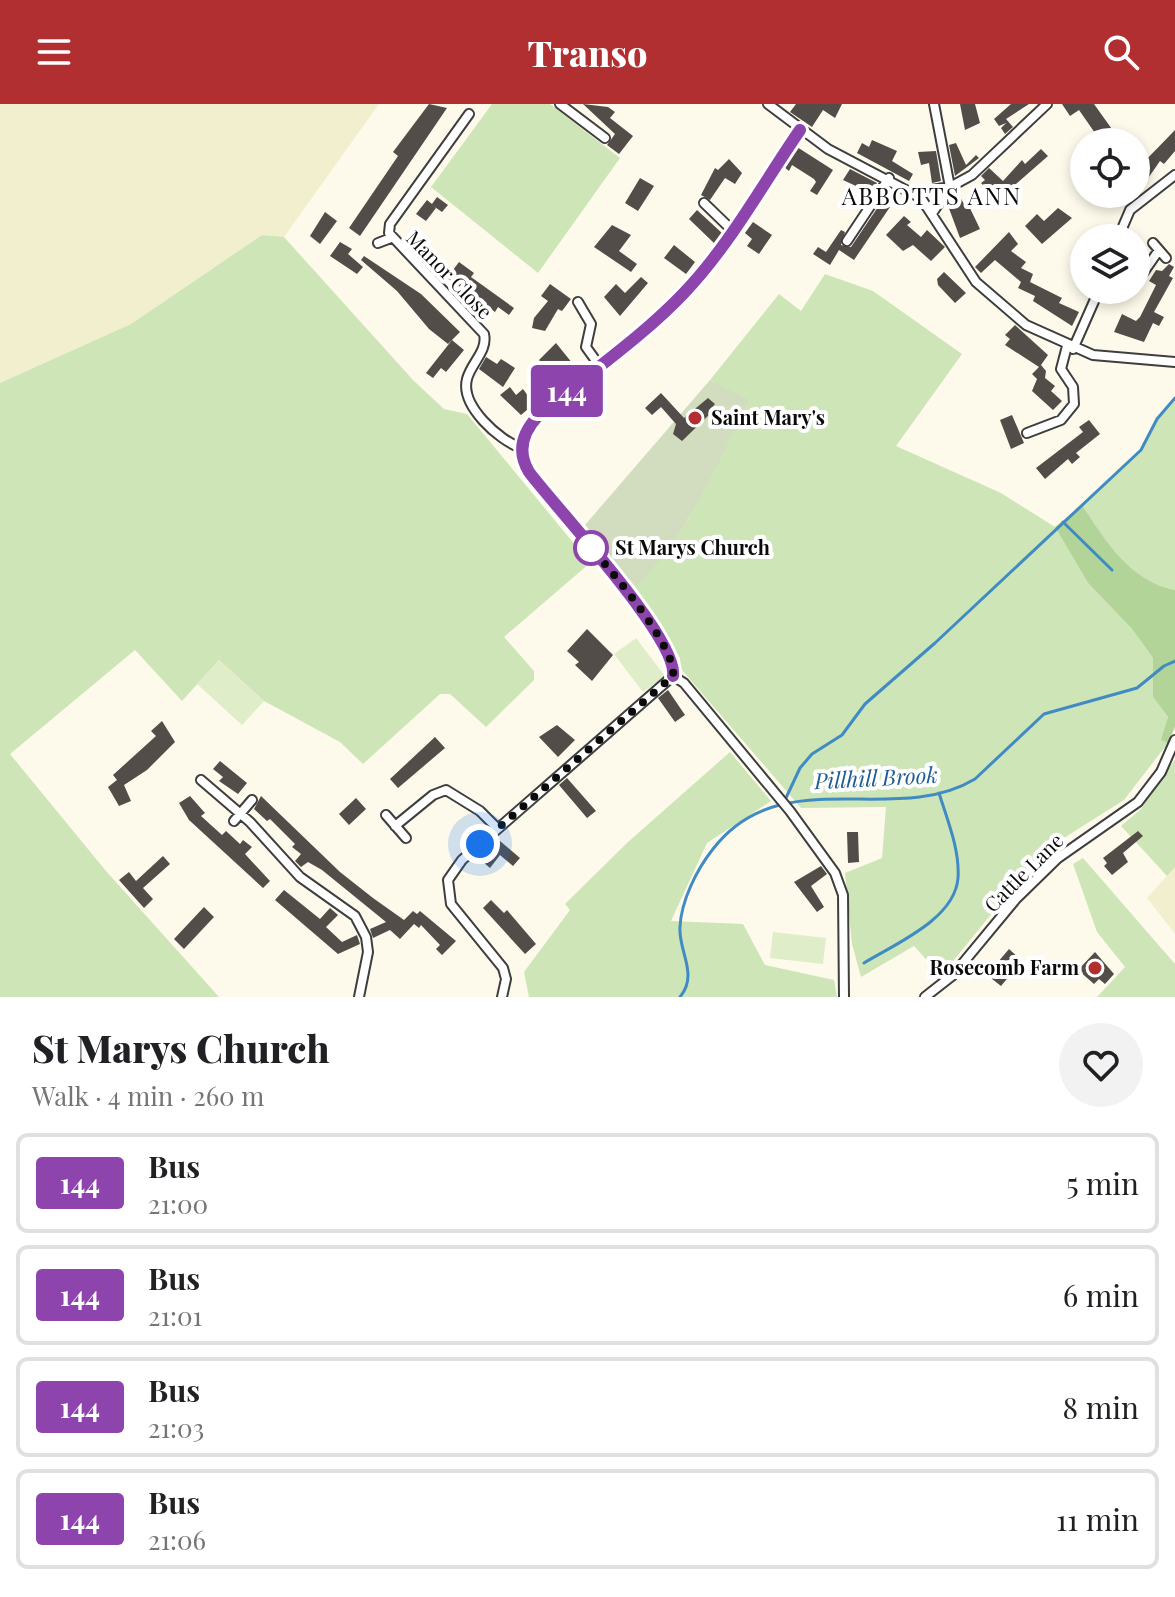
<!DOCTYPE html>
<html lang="en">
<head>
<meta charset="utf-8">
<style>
	:root { --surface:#fff; --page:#f2f2f2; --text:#202124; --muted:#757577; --line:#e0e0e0; --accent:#b12e31 }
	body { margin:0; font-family:"Playfair Display",serif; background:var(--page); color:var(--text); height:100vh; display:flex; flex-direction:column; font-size:30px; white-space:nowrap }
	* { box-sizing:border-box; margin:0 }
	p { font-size:26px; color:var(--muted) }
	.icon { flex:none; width:44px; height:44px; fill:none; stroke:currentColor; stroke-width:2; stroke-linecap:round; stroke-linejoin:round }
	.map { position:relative; height:893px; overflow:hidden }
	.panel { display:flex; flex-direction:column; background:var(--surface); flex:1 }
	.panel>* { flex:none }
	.badge { padding:0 16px; border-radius:6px; font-size:28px; line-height:52px }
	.controls { position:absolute; left:1070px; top:24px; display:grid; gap:16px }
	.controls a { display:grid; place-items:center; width:80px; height:80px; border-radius:50%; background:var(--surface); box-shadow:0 4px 12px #0003; font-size:40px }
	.you { position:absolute; width:40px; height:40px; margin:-20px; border:6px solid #fff; border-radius:50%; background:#1a73e8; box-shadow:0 0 0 12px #1a73e833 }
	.map>.badge { position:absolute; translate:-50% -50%; box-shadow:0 0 0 4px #fff }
	.round { display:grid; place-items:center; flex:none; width:84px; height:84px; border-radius:42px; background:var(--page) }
	.summary { display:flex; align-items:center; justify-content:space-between; height:136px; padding:0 32px }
	h1 { font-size:38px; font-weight:800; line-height:60px }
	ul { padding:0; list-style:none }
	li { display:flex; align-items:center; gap:24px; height:100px; margin:0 16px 12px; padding:0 16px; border:4px solid var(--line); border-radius:12px }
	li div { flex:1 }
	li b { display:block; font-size:30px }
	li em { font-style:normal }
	li .badge { min-width:88px; font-weight:700; text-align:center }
	header { display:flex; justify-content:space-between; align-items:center; height:104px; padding:0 32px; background:var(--accent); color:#fff; font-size:36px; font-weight:800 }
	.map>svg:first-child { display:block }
</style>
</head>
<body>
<header><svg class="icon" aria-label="menu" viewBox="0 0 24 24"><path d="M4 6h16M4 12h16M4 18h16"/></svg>Transo<svg class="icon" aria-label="search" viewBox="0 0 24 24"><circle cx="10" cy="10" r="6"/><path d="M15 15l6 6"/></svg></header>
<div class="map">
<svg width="1175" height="893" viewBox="0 0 1175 893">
	<rect width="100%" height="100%" fill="#fefaeb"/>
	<path fill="#f1efce" d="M0,0H379L284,133L262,131L131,220L0,279Z
		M1175,763V830L1147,794Z"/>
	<path fill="#cee5b8" d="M492,0H550L620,54L538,169L431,83Z
		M262,131L284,133L413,276L444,305L467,310L590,459L504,533L534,567V576L486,623L450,590H440L363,660L340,638L264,597L219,556L182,597L135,546L10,650L106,767L219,893H0V279L131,220Z
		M825,170L873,187L962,250L896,342L1001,389L1055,423L1088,479L1132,525L1153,554V593L1168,613L1162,636L1168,639L1124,696L1056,739L1032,760L941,872L914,842L861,873L852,840L845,769L882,754L886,703L801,704L681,565L680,554L635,483L688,415L748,297L710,276L779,190L801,207Z
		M1175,294V486C1130,477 1105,438 1082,401L1141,346L1157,315Z
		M730,648L771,697L707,739L671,817L743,820L765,861L834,876L837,893H529L524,868L570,806L565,800L628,738Z
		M1175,655V763L1167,772L1121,722L1141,705Z
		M1083,754L1175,860V893H1097L1125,863L1097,828L1073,760Z"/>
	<path fill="#b2d498" d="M1082,401C1106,438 1130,477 1175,486V623L1168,639L1161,636L1168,613L1153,593V554L1132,525L1088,479L1055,423Z"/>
	<path fill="#d2ddbf" d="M710,276L749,296C716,362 688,431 635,483L585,421Z"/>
	<path fill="#dfedc9" d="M636,534L665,572L643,588L614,550Z
		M219,556L264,597L242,621L197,580Z
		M773,828L826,834L823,860L770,854Z"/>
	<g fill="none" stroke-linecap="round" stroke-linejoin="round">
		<path stroke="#408bc3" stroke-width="3" d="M1063,418L1112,466
			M785,696L800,664L812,650L842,631L865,600L935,539L1141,346L1157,315L1175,294
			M864,859C895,840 955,815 958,774C960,746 947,715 939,689
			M680,893C699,870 678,847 680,823C681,797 697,765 713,745C781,656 894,724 975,675L1044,610L1137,584L1164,562L1175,557"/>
	</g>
	<path fill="#534d49" d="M429,0L447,4L360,132L349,124L398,52L393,48Z
		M583,0L608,3L615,8L610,14L633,32L619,50L607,41L615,30Z
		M796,0H842L835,14L823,6L812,23L790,8Z
		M960,0H975L980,19L965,26Z
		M1011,0H1029L1006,15L1013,23L1005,30L1001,24L1006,19L999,22L994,15Z
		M1062,0H1094L1114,28L1096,38L1091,32L1095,29L1079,6L1070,12Z
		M1175,26V47L1164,60L1160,57L1142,83L1136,77V54L1142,60Z
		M872,36L897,47L892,57L913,70L909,77L857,49L862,39L869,43Z
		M956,39L966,61L976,51L979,54L955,72L949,41Z
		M797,43L833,66L817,91L810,87L816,78L814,75L792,61L789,67L784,63Z
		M1041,45L1048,52L1009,86L1007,83L1001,89L997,84L990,89L981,79L985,76L981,72L989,64L1003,77L1022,56L1025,60Z
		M936,47L941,77L932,79L929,59L921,61L918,48Z
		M729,55L742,69L735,80L725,74L710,96L701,91L715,64L718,66Z
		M850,65L877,79L871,89L843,76Z
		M640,74L654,82L638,107L625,99Z
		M953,91H959L964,100L967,98L980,125L960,134L947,99Z
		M437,93L448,101L442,108L432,101L436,104L426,117L416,110L427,96L432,100Z
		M882,97L890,103L854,156L839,146L830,161L813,150L818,143L826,148L841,126L845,128L841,141L851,143Z
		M1058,104L1072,114L1042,140L1025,122L1037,110L1044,117Z
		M697,106L723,130L715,140L689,115Z
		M325,108L337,117L320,140L310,132Z
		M904,112L911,118L907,121L921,133L927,126L945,143L931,157L913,141L903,147L886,131Z
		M753,118L772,131L759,150L747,142L752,135L745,129Z
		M612,121L631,131L619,147L637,160L631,168L594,143Z
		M1009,128L1018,140L1011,147L1026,158L1021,164L1033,170L1030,178L1062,194L1059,199L1079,208L1072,222L1033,197L1035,192L1018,184L1021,178L995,156L981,169L975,163Z
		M340,138L352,145L348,150L363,163L357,170L330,152Z
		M674,141L695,158L686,170L664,154Z
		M364,152L421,190L460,228L452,236L464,246L446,268L441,264L433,274L426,269L452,236L448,240L429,225L397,187L361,156Z
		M459,158L474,169L471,173L514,204L509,211L498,203L495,208L447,174Z
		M1169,160L1174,163L1169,172L1173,174L1154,208L1164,213L1159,222L1153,219L1144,238L1114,228L1122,210L1136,217L1140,213L1156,181L1149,177L1156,166L1162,167Z
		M944,168L966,189L955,199L938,181L937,175Z
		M641,173L648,179L620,212L604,193L616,180L625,189Z
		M550,180L571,195L562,207L558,205L545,227L532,224L534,214L548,197L541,192Z
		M1015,221L1048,251L1041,261L1046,267L1045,274L1055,282L1051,287L1062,297L1053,306L1032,287L1037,275L1032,270L1039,263L1005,241L1010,235L1005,231Z
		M556,239L577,265L567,274L555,260L549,266L539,256Z
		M486,253L497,260L501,255L515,264L503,283L479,265Z
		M510,283L516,291L523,285L534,300L521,311L500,291Z
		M661,289L684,314L708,294L715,300L709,307L711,309L682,337L673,330L676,320L661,303L652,311L645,304Z
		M1012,311L1024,339L1011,345L1000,316Z
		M1089,316L1100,330L1076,349L1080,353L1072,360L1068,355L1045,375L1036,364L1083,328L1079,323Z
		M587,525L613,551L592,577L575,561L579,558L567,547Z
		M668,586L685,611L675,618L658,594Z
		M162,617L175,638L147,666L124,681L131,697L119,702L108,683L117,676L113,671L156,632L151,627Z
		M557,621L575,636L558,653L539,633Z
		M435,633L445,644L398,684L390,675Z
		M220,657L247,679L238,690L219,677L223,673L213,665Z
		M567,674L596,707L587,714L559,681Z
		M190,692L205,709L201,712L222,731L226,727L240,740L243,736L252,743L245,750L270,777L263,784L189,716L179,699Z
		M261,692L340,768L373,794L404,816L413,807L417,810L420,807L456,837L442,851L436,845L440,841L421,821L419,824L414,820L400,835L390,826L373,834L370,825L386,818L322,766L308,758L301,763L295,757L301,750L292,743L295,740L270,715L267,717L254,705Z
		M356,694L366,705L349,721L339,710Z
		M1138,727L1143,732L1123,749L1128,758L1112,771L1104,762L1107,759L1103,754Z
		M847,728H858L859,758L848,759Z
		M500,737L520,754L513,762L500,751L490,764L483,758Z
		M163,752L170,760L143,784L153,795L144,804L119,776L129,768L136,777Z
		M821,762L827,770L811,782L824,803L817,808L794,778Z
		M284,786L320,815L330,804L338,811L326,823L342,838L357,831L360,840L338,850L275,796Z
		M491,796L504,809L507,806L536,840L525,850L483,804Z
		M204,803L214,813L184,845L174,835Z
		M1009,845L1022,857L1001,882L987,871Z
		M1095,848L1114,870L1105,880L1099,875L1094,880L1078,866Z"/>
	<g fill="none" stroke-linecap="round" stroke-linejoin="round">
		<defs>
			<path id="street" d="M560,0L605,34
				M768,0L828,45L921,94L976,178L1026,221L1093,251L1175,258
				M469,10L390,120L389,129L484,230C488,247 471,259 467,275C460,302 499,336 521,344
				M914,89L950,83L972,71L1047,0
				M704,99L734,128
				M933,108L950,83L934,0
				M1118,134L1130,106L1175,71
				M847,137L889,74
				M378,139L391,134
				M1153,139L1166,154
				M1136,179L1159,146
				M578,198L591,220L586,243L599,261
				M1073,245L1099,186
				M1027,329L1061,316L1074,300L1073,283L1061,265L1067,242
				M673,572C679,533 557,405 529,368C517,348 522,329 538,312C586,271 640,235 683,190C730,140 762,81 800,26
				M673,572L684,579L790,707L835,769L843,791L844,893
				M201,676L250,718L300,773L355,812L366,833L368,848L359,893
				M386,711L406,734
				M234,717L252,696
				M395,722L433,691L446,686L480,707L497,724
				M502,893L506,875L503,864L451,800L448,776L462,756L673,572
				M925,893L953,871L1016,795L1058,754L1138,698L1161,668L1175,636"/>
		</defs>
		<use href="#street" stroke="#3e3e3e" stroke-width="12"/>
		<use href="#street" stroke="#fff" stroke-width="8"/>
	</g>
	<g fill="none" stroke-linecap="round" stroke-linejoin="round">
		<defs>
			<path id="line" d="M673,572C679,535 556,404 529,368C517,348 522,329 538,312C586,271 640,235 683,190C730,141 762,81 800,26"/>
		</defs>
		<use href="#line" stroke="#fff" stroke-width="18"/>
		<use href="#line" stroke="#8e44ad" stroke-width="12"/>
		<path stroke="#0b0b0b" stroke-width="8" stroke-dasharray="0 14.4" d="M480,740L673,572C677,544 611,466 591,444"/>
	</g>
	<g fill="#b12e31" stroke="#fff" stroke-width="3">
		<circle cx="695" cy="314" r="8"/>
		<circle cx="1095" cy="864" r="8"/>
	</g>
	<circle fill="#fff" stroke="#8e44ad" stroke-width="4" cx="591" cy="444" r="16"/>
	<g text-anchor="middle" stroke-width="8" stroke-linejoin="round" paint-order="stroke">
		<g font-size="20" fill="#0b0b0b" stroke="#fff">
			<text transform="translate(449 171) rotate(46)" y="7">Manor Close</text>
			<text transform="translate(1024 769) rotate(-45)" y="7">Cattle Lane</text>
		</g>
		<g font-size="20" font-weight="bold" fill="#0b0b0b" stroke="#fff" text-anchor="start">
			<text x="711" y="321">Saint Mary's</text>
			<text x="1079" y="871" text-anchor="end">Rosecomb Farm</text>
		</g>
		<g font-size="20" font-weight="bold" fill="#0b0b0b" stroke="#fff" text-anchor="start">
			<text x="615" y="451">St Marys Church</text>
		</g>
		<g font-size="22" font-style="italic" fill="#1f5d93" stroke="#fff">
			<text transform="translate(876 674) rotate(-3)" y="8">Pillhill Brook</text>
		</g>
		<g font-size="24" letter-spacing="2" fill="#0b0b0b" stroke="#fff">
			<text x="932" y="101">ABBOTTS ANN</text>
		</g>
	</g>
</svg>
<div class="controls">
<a><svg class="icon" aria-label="locate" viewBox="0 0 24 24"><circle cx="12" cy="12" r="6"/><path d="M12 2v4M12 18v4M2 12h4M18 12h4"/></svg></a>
<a><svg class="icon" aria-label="layers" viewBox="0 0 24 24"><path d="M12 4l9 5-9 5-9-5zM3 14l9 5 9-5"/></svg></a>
</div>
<div class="you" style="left:480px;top:740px"></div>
<b class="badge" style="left:567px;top:287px;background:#8e44ad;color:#fff">144</b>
</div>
<section class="panel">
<div class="summary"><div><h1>St Marys Church</h1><p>Walk · 4 min · 260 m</p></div><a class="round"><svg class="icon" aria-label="heart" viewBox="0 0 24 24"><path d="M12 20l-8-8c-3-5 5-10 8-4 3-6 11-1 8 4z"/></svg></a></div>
<ul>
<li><span class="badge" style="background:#8e44ad;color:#fff">144</span><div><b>Bus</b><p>21:00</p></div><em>5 min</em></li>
<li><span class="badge" style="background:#8e44ad;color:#fff">144</span><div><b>Bus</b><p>21:01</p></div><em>6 min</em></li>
<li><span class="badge" style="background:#8e44ad;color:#fff">144</span><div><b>Bus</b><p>21:03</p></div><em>8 min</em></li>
<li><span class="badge" style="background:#8e44ad;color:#fff">144</span><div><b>Bus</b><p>21:06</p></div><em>11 min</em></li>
</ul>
</section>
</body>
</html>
